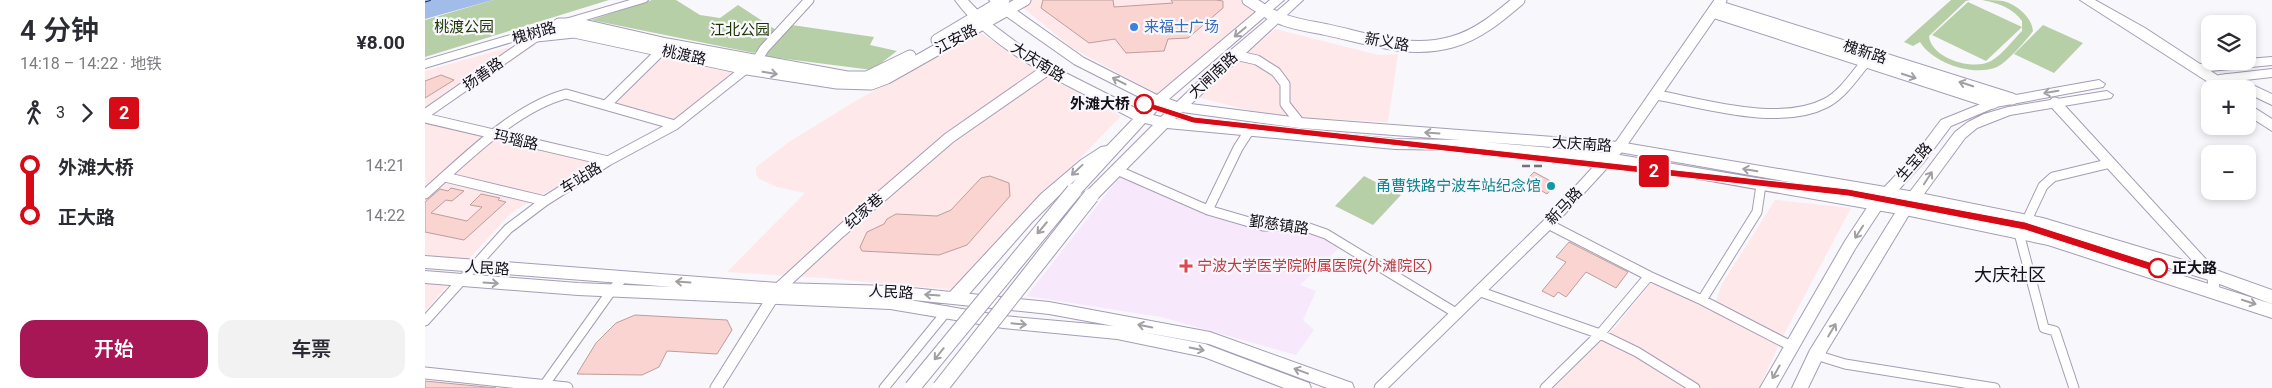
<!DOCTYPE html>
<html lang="zh">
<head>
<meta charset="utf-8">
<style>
	:root { --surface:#fff; --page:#f2f2f3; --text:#2b2b33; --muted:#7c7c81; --accent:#a71756 }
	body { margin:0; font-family:Roboto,"Noto Sans SC",sans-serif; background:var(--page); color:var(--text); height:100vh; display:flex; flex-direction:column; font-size:19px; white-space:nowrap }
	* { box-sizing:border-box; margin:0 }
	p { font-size:16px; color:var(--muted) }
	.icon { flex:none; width:28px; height:28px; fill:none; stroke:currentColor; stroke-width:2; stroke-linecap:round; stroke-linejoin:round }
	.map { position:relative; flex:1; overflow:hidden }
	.sheet { display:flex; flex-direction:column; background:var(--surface); width:425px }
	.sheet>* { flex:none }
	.badge { padding:0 10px; border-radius:4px; font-size:18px; line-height:32px }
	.tools { position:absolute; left:1776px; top:15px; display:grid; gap:10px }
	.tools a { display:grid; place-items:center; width:55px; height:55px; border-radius:10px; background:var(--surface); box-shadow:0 2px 8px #0003; font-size:25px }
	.map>.badge { position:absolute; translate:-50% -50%; box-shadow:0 0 0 2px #fff }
	.legs { display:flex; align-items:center; gap:8px; height:55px; padding:0 20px; font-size:16px }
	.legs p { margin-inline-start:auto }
	.head { display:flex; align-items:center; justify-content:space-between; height:85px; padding:0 20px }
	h1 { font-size:28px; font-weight:600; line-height:38px }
	.button { display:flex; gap:10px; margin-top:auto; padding:10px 20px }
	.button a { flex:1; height:58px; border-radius:15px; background:var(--accent); color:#fff; font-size:20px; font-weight:600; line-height:58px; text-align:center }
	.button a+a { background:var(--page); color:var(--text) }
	ul { padding:0 20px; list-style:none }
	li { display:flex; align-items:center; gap:18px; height:50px; font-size:19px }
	li i { display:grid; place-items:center; width:8px; height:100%; margin:0 6px; background:currentColor }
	li i::after { content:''; width:12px; height:12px; margin:-6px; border:4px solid; border-radius:50%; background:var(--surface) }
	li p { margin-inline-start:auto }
	li:first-child i { background:linear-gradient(#0000 50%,currentColor 0) }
	li:last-child i { background:linear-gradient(currentColor 50%,#0000 0) }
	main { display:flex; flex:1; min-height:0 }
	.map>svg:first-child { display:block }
</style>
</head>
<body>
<main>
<section class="sheet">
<div class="head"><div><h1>4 分钟</h1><p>14:18 – 14:22 · 地铁</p></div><b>¥8.00</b></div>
<div class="legs"><svg class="icon" aria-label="walk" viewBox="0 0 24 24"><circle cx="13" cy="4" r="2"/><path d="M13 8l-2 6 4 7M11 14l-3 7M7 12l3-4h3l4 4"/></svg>3<svg class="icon" aria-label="forward" viewBox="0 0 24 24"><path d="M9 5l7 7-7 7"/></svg><b class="badge" style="background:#d60b17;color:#fff">2</b></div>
<ul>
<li><i style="color:#d60b17"></i><b>外滩大桥</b><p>14:21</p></li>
<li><i style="color:#d60b17"></i><b>正大路</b><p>14:22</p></li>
</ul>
<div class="button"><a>开始</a><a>车票</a></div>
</section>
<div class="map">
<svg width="1847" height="388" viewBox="0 0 1847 388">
	<rect width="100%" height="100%" fill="#f8f7fc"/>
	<path fill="#fee8e9" d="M605,0H818L836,11L732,94L647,48L596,6Z
		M850,29L953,55L973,54L963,122L847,116L772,97Z
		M554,32L622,76L696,116L620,194L532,290L399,278L302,272L380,193L352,187L334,179L331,174V167L364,142L427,103Z
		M96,44L111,45L0,118V71Z
		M234,55L314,71L246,121L183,105Z
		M0,122L171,163L86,213L40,263L0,259Z
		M1350,200L1426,208L1357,338L1334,388H1128L1191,326L1226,283L1245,289L1287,312L1297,284Z
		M0,283L23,285L0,311Z"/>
	<path fill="#f7e8fb" d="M697,174L783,213L880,229L916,246L875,285L891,291L878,320L889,330L871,355L736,317L602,296Z"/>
	<path fill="#b7cfa7" d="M68,0H184L0,57V20Z
		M227,0H251L275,15L295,18L313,5L354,32L329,53L166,20Z
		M1526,0H1545L1541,1L1504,36C1506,59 1549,71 1566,61C1578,54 1588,40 1597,31V21C1588,8 1573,3 1557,0C1564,0 1572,0 1578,1C1591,4 1607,17 1608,31C1602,40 1581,63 1572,67C1548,77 1508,63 1495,42L1488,46L1479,42Z
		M1543,2L1597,27L1561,61L1507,35Z
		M367,25L449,37L445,45L472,51L447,70L338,56Z
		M1618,25L1658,43L1629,73L1589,54Z
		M939,176L976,195L948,225L910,206Z"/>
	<path fill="#a1bce9" d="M0,0H68L0,19Z"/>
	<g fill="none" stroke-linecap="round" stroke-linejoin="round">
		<path stroke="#09265b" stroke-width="1" stroke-dasharray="6 5" stroke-linecap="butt" d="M0,2L7,0"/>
	</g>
	<path fill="#fad4d1" stroke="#bc9e9c" d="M618,0H688L689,7L748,3L746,0H791L798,1V8L763,38L743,39L739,51L701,53L690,39L664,43L616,8Z
		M16,75L29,80L0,98V81Z
		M1109,172L1131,184L1122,194L1100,181Z
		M565,176L584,183L585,196L542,245L514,255L437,251L435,247L442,232L459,224L462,219L471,214L512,216L526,210L556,178Z
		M26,188L39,191L27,201L21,200L6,213L42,221L57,207L45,205L56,194L75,198L73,200L81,202L39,240L0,232V202L15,189L23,191Z
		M1144,242L1203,272L1191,288L1161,272L1141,297L1133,292L1129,297L1117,291L1141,262L1131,257Z
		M210,315L302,320L307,330L292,354L242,351L234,367L217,375L152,374L171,343L191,323Z
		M0,381L71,388H0Z"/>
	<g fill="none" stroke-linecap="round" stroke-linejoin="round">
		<defs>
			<path id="minor" d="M810,55L832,60L851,72L860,84V104L875,123
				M1232,95C1280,104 1355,127 1401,103C1418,94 1429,76 1441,62
				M181,105L239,48
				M0,114L112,36
				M0,118L183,161
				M694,171L783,210L838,226L881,227L901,234L1031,313
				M20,177L120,201
				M0,194C40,159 89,108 141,94L250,125
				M783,210L813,148L824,131
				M1602,220L1618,186L1628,177L1686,163
				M1123,224L1224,276L1277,300L1332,212L1336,185
				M1594,233L1619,328L1630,331L1649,388
				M1053,291L1175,334L1212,352L1270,388
				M1277,300L1366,346
				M0,321L83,229L120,201L183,161L250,125L332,60L339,49L384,0
				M1391,355L1420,364L1570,388
				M120,384L187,290L198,278
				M459,388L522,311
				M1120,388L1175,334L1224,276"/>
			<path id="tertiary" d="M823,0L845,14L859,20C873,25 888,27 903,30C944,39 985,54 1027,42C1053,35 1074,17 1094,0
				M1292,6L1587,99
				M1288,12L1568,103
				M134,24H154L242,44L422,77H442L485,56
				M102,37L149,32L322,69L412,83L446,84L462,78L600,0
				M512,40L579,0
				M1630,103L1788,275L1789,291
				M0,373L142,388
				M291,388L353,289L415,232L524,138L623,69
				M955,388L1123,224L1194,147L1296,0"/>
			<path id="secondary" d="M205,0H223L221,2L0,68V60Z
				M1847,57V65L1775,72L1769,68L1775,64L1822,61V59Z
				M1847,69V77L1794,83L1788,79L1794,75Z
				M1674,80L1680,84L1678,87L1571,107L1526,126L1499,162L1457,208L1430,249L1351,388H1335L1420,241L1447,200L1489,156L1516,120L1568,99Z
				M1682,91L1688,95L1686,98L1585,115L1552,128L1540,138L1485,213L1397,359L1383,388H1367L1385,350L1475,205L1530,132L1543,122L1559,114L1583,107Z
				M0,256L353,283L467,286L624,302L785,332L927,383L929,388H902L784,344L712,331L780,344L884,383L886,388H859L779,357L692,339L578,328L465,309L153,295L0,283V271L153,283L248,287L0,268ZM479,299L624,314L689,326L578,316Z"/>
			<path id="primary" d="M530,0H543L563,21L615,60L716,111L724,102L649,64L578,14L564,0H577L659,58L732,95L845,0H859L744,99L752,102L806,50L865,0H878L766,104L875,118L1194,142L1490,192L1618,218L1788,269L1847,290V304L1784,280L1618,230L1490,204L1194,152L1059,142L1183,153L1480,203L1623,233L1847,304V318L1623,245L1480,215L1183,163L1039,150L970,149L742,128L671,200L666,202L661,200L658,196L661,192L728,125L720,123L654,195L649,196L644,195L642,191L651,179L607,222L537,302L531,304L525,302L523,297L525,292L616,194L656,160L676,147L682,146L708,119C649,88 570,56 530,0ZM736,106L744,109L736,117L728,115ZM757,112L875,128L1035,140L970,139L750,119Z
				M1655,0H1670L1720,28L1795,77L1801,74L1806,75L1847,94V105L1822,93V89L1809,86L1811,89H1794Z
				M1822,103L1847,119V131L1822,115Z"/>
		</defs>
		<use href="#minor" stroke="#a59db5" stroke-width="11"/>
		<use href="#tertiary" stroke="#a59db5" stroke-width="13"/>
		<use href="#secondary" stroke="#a59db5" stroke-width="2"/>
		<use href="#primary" stroke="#a59db5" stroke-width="2"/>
		<use href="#minor" stroke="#fff" stroke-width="9"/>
		<use href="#tertiary" stroke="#fff" stroke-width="11"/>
		<use href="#secondary" fill="#fff" fill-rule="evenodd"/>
		<use href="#primary" fill="#fff" fill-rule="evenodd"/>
		<path stroke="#737177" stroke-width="2.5" stroke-dasharray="8 4" stroke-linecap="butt" d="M1097,166H1121"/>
		<defs>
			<path id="primary-bridge" d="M487,388L649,191
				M515,388L666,196"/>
		</defs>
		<use href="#primary-bridge" stroke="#a59db5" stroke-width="17" stroke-linecap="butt"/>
		<use href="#primary-bridge" stroke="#fff" stroke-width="15"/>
	</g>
	<defs><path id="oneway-shaft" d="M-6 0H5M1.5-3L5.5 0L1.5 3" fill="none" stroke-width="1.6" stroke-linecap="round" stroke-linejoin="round" transform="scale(1.25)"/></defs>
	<g stroke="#a19fa3">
		<use href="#oneway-shaft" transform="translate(815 32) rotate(140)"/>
		<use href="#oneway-shaft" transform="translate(345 73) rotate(9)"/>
		<use href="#oneway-shaft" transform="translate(1484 76) rotate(18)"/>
		<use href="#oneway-shaft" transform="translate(694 81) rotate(-153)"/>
		<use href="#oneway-shaft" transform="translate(1541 84) rotate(-162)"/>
		<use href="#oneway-shaft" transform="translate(1626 92) rotate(170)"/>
		<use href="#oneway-shaft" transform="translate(1007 133) rotate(-176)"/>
		<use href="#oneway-shaft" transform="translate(652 170) rotate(137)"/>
		<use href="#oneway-shaft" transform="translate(1325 170) rotate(-170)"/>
		<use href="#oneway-shaft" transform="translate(1503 178) rotate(-57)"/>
		<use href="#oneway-shaft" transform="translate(617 228) rotate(130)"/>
		<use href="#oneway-shaft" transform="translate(1434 232) rotate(123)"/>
		<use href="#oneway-shaft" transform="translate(258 282) rotate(-176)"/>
		<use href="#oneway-shaft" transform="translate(66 283) rotate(4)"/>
		<use href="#oneway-shaft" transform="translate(507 295) rotate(-176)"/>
		<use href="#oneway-shaft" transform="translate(1824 302) rotate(18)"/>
		<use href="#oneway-shaft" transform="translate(594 324) rotate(5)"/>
		<use href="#oneway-shaft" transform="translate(720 326) rotate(-169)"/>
		<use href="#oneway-shaft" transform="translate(1407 330) rotate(-59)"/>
		<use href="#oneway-shaft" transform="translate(772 349) rotate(11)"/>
		<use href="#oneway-shaft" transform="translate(514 354) rotate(129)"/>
		<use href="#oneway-shaft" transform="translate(876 371) rotate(-160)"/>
		<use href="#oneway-shaft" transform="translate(1351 372) rotate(119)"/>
	</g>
	<path fill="#d60b17" stroke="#fff" d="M719,101L769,117L1423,189L1600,222L1737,266L1739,268L1733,273L1600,230L1423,196L768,123L716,106L715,104Z"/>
	<circle fill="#3f7fe0" stroke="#f8f7fc" stroke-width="2" cx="709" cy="27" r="5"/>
	<g fill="#fff" stroke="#d60b17" stroke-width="2.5">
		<circle cx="719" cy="104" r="9"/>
		<circle cx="1733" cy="268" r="9"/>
	</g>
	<circle fill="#0f9aa8" stroke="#f8f7fc" stroke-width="2" cx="1126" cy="186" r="5"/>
	<path fill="#e0444e" stroke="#f8f7fc" stroke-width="2" d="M758.5 258.5h5v5h5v5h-5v5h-5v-5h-5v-5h5z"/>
	<g text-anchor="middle" stroke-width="4.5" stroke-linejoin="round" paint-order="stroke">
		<g font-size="15" fill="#1b3401" stroke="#f8f7fc">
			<text x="39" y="32">桃渡公园</text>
			<text x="315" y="35">江北公园</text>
		</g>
		<g font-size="15" fill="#366cbe" stroke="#f8f7fc" text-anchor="start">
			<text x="719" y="32">来福士广场</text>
		</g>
		<g font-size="15" fill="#131018" stroke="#f8f7fc">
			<text transform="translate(109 33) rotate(-16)" y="5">槐树路</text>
			<text transform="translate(531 39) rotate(-28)" y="5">江安路</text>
			<text transform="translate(962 42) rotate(10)" y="5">新义路</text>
			<text transform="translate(1440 52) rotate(18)" y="5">槐新路</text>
			<text transform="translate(259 55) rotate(12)" y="5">桃渡路</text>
			<text transform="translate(613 62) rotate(32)" y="5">大庆南路</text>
			<text transform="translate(58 74) rotate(-35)" y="5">扬善路</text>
			<text transform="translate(788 75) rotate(-43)" y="5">大闸南路</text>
			<text transform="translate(91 140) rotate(13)" y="5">玛瑙路</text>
			<text transform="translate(1157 144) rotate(4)" y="5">大庆南路</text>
			<text transform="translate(1489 162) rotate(-49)" y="5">生宝路</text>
			<text transform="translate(156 178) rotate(-32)" y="5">车站路</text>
			<text transform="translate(1139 206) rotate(-47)" y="5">新马路</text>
			<text transform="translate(439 211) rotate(-41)" y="5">纪家巷</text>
			<text transform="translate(854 225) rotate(8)" y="5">鄞慈镇路</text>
			<text transform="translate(62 268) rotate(4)" y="5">人民路</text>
			<text transform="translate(466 292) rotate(3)" y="5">人民路</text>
		</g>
		<g font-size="15" font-weight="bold" fill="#131018" stroke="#f8f7fc" text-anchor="end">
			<text x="705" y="109">外滩大桥</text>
			<text x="1747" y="273" text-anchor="start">正大路</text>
		</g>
		<g font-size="15" fill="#0d838f" stroke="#f8f7fc" text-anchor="end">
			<text x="1116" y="191">甬曹铁路宁波车站纪念馆</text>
		</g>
		<g font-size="15" fill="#be3a42" stroke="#f8f7fc" text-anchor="start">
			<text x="772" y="271">宁波大学医学院附属医院(外滩院区)</text>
		</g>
		<g font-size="18" fill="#131018" stroke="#f8f7fc">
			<text x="1585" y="281">大庆社区</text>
		</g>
	</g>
</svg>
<div class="tools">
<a><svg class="icon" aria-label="layers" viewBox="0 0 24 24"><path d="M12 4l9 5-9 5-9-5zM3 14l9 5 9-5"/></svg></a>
<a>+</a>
<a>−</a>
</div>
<b class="badge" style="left:1229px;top:171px;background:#d60b17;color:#fff">2</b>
</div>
</main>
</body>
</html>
